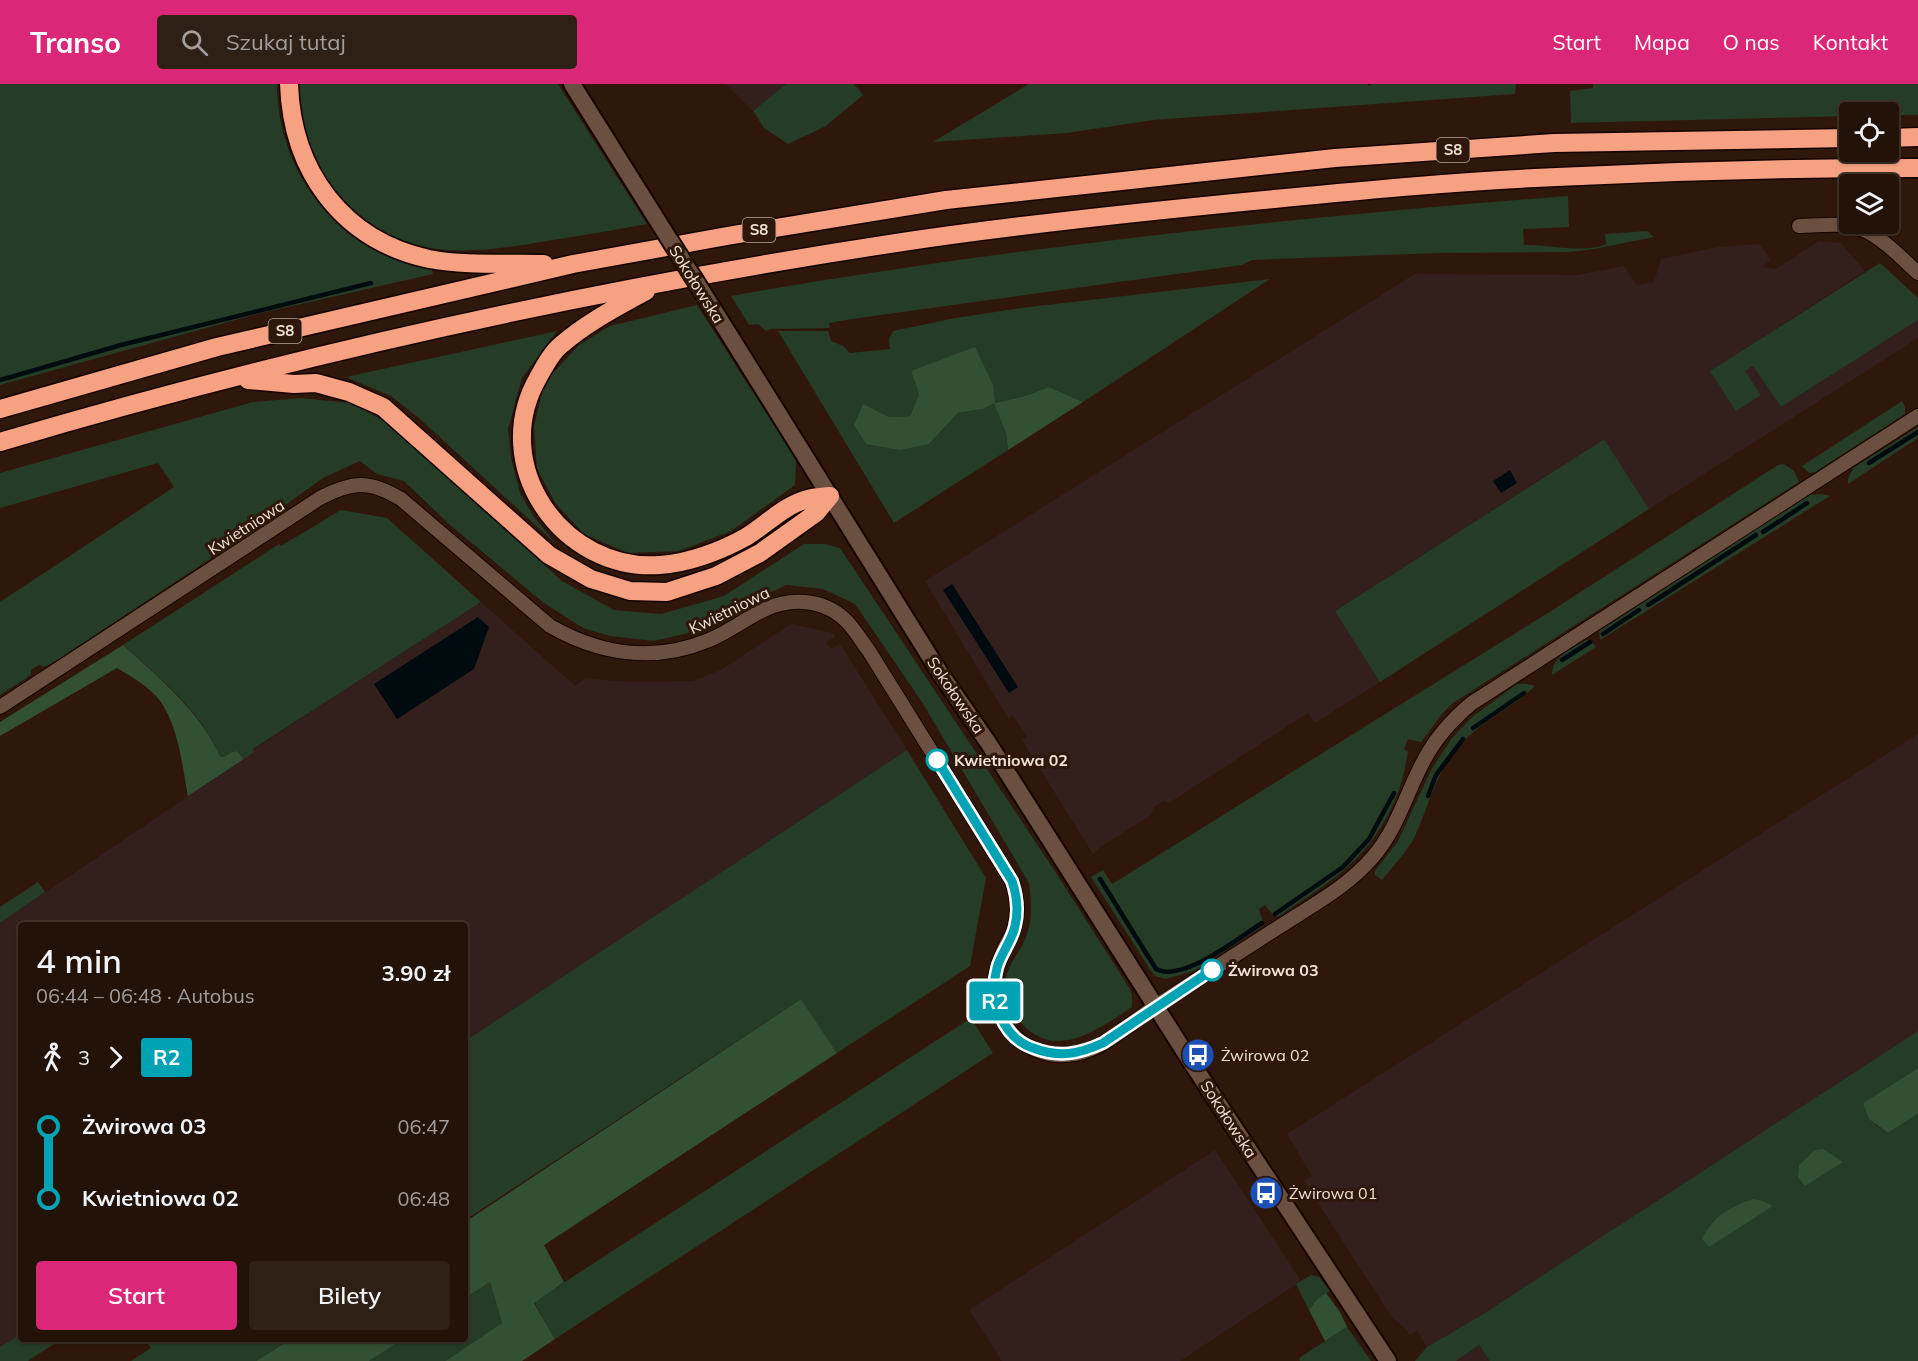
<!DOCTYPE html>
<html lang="pl">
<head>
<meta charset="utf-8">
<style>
	:root { --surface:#231208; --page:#2f2016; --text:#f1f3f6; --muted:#a39e9c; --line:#403229; --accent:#db2777 }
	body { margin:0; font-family:Mulish,sans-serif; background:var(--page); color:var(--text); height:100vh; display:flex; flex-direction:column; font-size:22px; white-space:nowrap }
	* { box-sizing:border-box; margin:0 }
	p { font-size:20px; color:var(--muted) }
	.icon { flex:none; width:33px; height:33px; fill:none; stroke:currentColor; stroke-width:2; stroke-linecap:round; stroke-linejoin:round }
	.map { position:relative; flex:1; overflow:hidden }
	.side { position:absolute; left:18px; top:838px; width:450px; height:420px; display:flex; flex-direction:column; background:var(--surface); border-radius:6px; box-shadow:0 2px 4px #0004,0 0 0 2px var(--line) }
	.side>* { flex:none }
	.badge { padding:0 12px; border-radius:4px; font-size:21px; line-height:39px }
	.fabs { position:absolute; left:1839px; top:18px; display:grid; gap:12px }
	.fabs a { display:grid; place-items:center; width:60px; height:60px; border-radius:6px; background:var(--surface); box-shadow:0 2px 4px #0004,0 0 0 2px var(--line); font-size:30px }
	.map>.badge { position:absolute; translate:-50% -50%; box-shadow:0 0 0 3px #fff }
	.legs { display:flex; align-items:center; gap:9px; height:66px; padding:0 18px; font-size:20px }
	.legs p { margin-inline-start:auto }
	.head { display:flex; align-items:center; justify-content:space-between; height:102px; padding:0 18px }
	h1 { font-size:33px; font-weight:600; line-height:45px }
	.primary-button { display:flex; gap:12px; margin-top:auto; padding:12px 18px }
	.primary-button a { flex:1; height:69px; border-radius:6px; background:var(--accent); color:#fff; font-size:24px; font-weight:600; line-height:69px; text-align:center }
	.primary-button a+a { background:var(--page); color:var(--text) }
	ul { padding:0 18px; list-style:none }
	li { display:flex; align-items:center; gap:21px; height:72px; font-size:22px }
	li i { display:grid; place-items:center; width:9px; height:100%; margin:0 8px; background:currentColor }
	li i::after { content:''; width:15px; height:15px; margin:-8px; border:4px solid; border-radius:50%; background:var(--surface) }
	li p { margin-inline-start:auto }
	li:first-child i { background:linear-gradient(#0000 50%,currentColor 0) }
	li:last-child i { background:linear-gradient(currentColor 50%,#0000 0) }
	header { display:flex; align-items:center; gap:36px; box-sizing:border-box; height:84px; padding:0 30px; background:var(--accent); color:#fff }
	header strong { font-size:28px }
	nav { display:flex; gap:33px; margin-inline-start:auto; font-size:21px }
	.search { width:420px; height:54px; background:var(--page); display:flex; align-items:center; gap:15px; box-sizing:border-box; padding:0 21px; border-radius:6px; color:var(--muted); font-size:22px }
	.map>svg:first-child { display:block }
</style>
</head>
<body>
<header>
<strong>Transo</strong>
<div class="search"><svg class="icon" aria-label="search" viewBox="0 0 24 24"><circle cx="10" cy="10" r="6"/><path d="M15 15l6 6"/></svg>Szukaj tutaj</div>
<nav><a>Start</a><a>Mapa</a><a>O nas</a><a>Kontakt</a></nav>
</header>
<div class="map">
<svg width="1918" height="1277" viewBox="0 0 1918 1277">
	<rect width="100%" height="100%" fill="#2f180b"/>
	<path fill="#33201d" d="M726,0H786L753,27Z
		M1819,157L1841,159L1865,187L1710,287H1745L1754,282L1781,323L1918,236V254L1649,425L1603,355L1336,526L1380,598L1315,639L1308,629L1169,719L1163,717L1154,723L1151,731L1100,763L1093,770L1022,656L1027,653L1021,644L1013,631L1008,634L925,497L1415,190L1578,191L1624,182L1637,201L1654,198L1661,175L1718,163L1759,160L1771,176L1761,183L1776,185Z
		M481,518L575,602L586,594L627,598L693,597L721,586L791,540L833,549L835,553L826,558L831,565L840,560L907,666L465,957V842H21V1250L0,1263V839L254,668L253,666Z
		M1918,650V947L1480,1232L1427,1263L1417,1247L1410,1251L1403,1242L1393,1235L1304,1097L1312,1092L1287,1050Z
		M1215,1066L1301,1197L1180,1277H1002L969,1226Z
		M1479,1261L1490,1277H1456Z"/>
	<path fill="#253c26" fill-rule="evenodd" d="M0,0H277C277,76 323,148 396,176C407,180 420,182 431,185L433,190L257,230L0,301Z
		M296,0H558L647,140C614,146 580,152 547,157C471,170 405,179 346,118C328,99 304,68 299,41C296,28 297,13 296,0Z
		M786,0H854L863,11L826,42L788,60L764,44L753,27Z
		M1029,0H1367L1369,2L1372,0H1516L1515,10L1153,36L1067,49L933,58Z
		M1593,0H1918V31H1889L1888,28H1850L1849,32L1571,39L1570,7L1593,4Z
		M1568,112L1569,143L1523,145L1524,161C1547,160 1585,170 1606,160L1605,150L1647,147L1654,153L1594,165L1570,168L1437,169L1252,176L1242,181L852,235L829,239L830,244L771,245L766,247L758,240L749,241L731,212C1008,163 1287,134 1568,112Z
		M1880,179L1918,214V236L1781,323L1753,282L1745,287L1761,311L1736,327L1710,287Z
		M1270,195L1083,318L1049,303L1025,312L995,319L1006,349L1008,366L894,439L778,247H828L831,257L843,262L850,269L890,265L889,255L893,247L955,234L1021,224ZM911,287L983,325L958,329L929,360L863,320L889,333L910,332L919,310Z
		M697,221L796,375L795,401L731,447L679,467L628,469L584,450L556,420L537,385L534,343L544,299L579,261L610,242Z
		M557,247L522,294L508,345L511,374L520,409L534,433L556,460L420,335L391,312L346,293Z
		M301,314L350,319L386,338L562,497L614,526L661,530L724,512L804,460H825L840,464L1058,792L1130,905L1132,912V923C1094,948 1052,980 1016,933C1009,924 1003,902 1007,890C1011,877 1021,866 1026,853C1033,836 1031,817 1029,799L922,618L855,520L823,505L786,501L688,549L654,557L610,552L583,544L544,519L450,441L404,397L377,390L360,377L323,394L216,471L54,578L44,583L39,581L31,586V591L0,611V518L174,403L158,379L0,424V389L253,318Z
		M1902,317L1905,323V330L1815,388L1809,389L1802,382Z
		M1918,343V354L1848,400V395L1853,384Z
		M1604,355L1649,425L1380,598L1335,527Z
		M1784,380L1794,387L1799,398L1453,619L1442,630L1421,658L1408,655L1404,665L1408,668C1405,682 1403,696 1398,709C1371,775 1336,794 1279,832H1274L1265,821L1259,825L1264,841L1194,887L1166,895L1155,892L1151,887L1091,793L1103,786L1112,800L1551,527L1778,381Z
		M1820,410L1830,412L1600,556L1599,547L1798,418L1810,411Z
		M341,426L387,434L481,518L253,665L254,668L244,675L237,667L232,668L224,673L220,672C200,626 159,593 123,561L279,460L281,462Z
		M1586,556L1591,557L1596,563L1552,591C1552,572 1571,565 1586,556Z
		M1517,600H1527L1535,602C1508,628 1477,637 1454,669C1434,694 1428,724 1415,752C1407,768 1393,782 1382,796L1375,791V787L1398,757L1431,686L1452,654L1472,633Z
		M907,666L986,794L970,882L837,969L801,915L465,1136V957Z
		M38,798L45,808L0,839V823Z
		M971,934L993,969L555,1255L534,1218Z
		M1918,947V984L1863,1019L1876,1041L1888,1049L1918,1030V1277H1490L1479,1261L1456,1277H1415L1427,1263L1480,1232Z
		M1311,1191L1319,1193L1330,1207L1317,1215L1309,1226L1296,1200Z
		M490,1198L502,1239L445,1277H369L402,1256H465V1214Z
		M1347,1243L1371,1277H1300L1299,1274Z
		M21,1250V1256H60L28,1277H0V1263Z
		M145,1256H288L256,1277H131L151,1264Z"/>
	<path fill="#325033" d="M975,263L993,301L995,319L1025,312L1049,303L1083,318L1008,366L1006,349L994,319L983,325L958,329L929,360L900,366L866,360L854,341L863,320L889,333L910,332L919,310L911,287Z
		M123,561C159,594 199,626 220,672L224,673L232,668L237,667L244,675L188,712C182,681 179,645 161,618C150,603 132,593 117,584L0,652V638Z
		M801,915L837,969L544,1161L564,1198L534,1219L555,1255L522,1277H445L502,1239L490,1198L465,1214V1138Z
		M1918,984V1030L1888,1049L1869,1035L1863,1019Z
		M1823,1065L1843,1078L1805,1102L1798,1093L1799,1081L1815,1066Z
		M1753,1115L1763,1117L1773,1122L1709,1163L1702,1155C1713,1132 1730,1123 1753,1115Z
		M1326,1209L1340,1228L1347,1243L1325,1257L1309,1226L1317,1215Z
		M289,1256H402L369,1277H256Z"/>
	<path fill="#000b0f" d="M1510,386L1517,399L1501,409L1493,397Z
		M952,500L1018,603L1009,609L943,506Z
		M478,533L489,543L474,585L397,635L374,600Z"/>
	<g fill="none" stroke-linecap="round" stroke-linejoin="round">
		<path stroke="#000b0f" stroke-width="4.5" d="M0,296L121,261L371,199
			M1869,379L1918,348
			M1763,448L1807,419
			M1648,521L1756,451
			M1603,550L1639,526
			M1562,576L1590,558
			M1473,644L1524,609
			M1428,712L1436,691L1463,655
			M1100,795L1156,885C1183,899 1238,854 1262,839
			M1275,830L1343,783L1369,755L1394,709"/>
		<defs>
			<path id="minor" d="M1799,142C1816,142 1835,139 1852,142C1878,148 1899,172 1918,189
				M0,623L320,414C353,397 369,396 401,415L550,542C601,571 654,579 709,556C729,548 746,534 766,525C794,512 829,516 850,541C857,549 862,558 869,567L1012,797C1017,812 1019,825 1015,841C1013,851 1006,860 1002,870C992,894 991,921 1007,943C1021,964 1050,975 1075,970C1105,965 1131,938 1156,922C1198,895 1240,868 1282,841C1313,821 1348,802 1372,774C1396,747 1405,713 1421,682C1433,657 1450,637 1472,619L1918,332"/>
			<path id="tertiary" d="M572,0L632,96
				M732,255L940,589L989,660L1191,978L1388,1277"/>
			<path id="motorway" d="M289,0C292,87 342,156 429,175C465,182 508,179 544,180
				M1888,54L1918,53
				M646,207C617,223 586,239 561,261C552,268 544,283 538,294C488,381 562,488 660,481C689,479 721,467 746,453C766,441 784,421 808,415C815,413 823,413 830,412
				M248,296L294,300L316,299L349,308L383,323L549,471L591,495L630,507L667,508L716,492L760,469L816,429L830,412
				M0,325L217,263L573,180L727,152L946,116L1335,74L1554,59L1850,54
				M0,358C293,271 594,205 896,159C1021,140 1148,127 1274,115C1368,106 1462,97 1557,93C1677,87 1798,84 1918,84"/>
		</defs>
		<use href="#minor" stroke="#160300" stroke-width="16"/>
		<use href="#tertiary" stroke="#160300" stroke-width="20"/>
		<use href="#motorway" stroke="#160300" stroke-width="21"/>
		<use href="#minor" stroke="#6b5041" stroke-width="14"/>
		<use href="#tertiary" stroke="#6b5041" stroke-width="16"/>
		<use href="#motorway" stroke="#f6a181" stroke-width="18"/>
		<defs>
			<path id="tertiary-bridge" d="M632,96L732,255"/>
		</defs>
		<use href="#tertiary-bridge" stroke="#160300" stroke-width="20" stroke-linecap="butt"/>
		<use href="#tertiary-bridge" stroke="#6b5041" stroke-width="16"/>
	</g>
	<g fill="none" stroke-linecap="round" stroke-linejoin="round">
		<defs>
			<path id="line-1" d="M937,676L1012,797C1017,812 1019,826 1015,842C1012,857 1001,869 997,884C989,914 1001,953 1033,964C1059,974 1079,970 1103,959L1212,886"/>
		</defs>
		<use href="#line-1" stroke="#fff" stroke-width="14"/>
		<use href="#line-1" stroke="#00a3b4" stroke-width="9"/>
	</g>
	<defs>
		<symbol id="bus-disc" viewBox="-11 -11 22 22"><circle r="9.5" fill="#1a4fb4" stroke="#2f180b"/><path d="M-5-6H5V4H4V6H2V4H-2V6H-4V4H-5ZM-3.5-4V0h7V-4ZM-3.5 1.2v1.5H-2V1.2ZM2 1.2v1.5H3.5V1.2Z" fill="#fff"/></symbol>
	</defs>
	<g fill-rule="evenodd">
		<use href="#bus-disc" x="1179" y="952" width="38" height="38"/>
		<use href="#bus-disc" x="1247" y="1090" width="38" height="38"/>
	</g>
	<g fill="#fff" stroke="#00a3b4" stroke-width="3">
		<circle cx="937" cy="676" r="10"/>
		<circle cx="1212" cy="886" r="10"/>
	</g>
	<g text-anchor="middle" stroke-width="6" stroke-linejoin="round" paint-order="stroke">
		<g fill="#2f180b" stroke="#b7a59a" stroke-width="1.5">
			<rect x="1436.5" y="54" width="33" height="24" rx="4.5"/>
			<rect x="742.5" y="134" width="33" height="24" rx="4.5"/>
			<rect x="268.5" y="235" width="33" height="24" rx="4.5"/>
		</g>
		<g font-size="15" font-weight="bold" fill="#f1e1d8">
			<text x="1453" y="71">S8</text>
			<text x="759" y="151">S8</text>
			<text x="285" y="252">S8</text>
		</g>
		<g font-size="16" fill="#f1e1d8" stroke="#2f180b">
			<text transform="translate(697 200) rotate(58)" y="6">Sokołowska</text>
			<text transform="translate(246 443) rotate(-33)" y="6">Kwietniowa</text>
			<text transform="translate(729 526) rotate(-26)" y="6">Kwietniowa</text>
			<text transform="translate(956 611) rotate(56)" y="6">Sokołowska</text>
			<text transform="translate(1229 1035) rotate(57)" y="6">Sokołowska</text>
		</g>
		<g font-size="16" font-weight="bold" fill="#f1e1d8" stroke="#2f180b" text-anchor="start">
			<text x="954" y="682">Kwietniowa 02</text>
			<text x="1228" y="892">Żwirowa 03</text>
		</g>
		<g font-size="16" fill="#f1e1d8" stroke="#2f180b" text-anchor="start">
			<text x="1221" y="977">Żwirowa 02</text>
			<text x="1289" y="1115">Żwirowa 01</text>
		</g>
	</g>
</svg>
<div class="fabs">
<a><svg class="icon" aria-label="locate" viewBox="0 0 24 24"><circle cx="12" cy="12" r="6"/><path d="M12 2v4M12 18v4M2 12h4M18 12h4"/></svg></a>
<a><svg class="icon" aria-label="layers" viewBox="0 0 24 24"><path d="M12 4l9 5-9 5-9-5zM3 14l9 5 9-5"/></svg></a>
</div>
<b class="badge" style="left:995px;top:917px;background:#00a3b4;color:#fff">R2</b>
<section class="side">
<div class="head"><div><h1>4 min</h1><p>06:44 – 06:48 · Autobus</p></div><b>3.90 zł</b></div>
<div class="legs"><svg class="icon" aria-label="walk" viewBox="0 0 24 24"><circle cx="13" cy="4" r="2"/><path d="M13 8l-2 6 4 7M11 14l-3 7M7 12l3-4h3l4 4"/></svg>3<svg class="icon" aria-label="forward" viewBox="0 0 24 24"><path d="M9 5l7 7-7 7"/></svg><b class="badge" style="background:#00a3b4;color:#fff">R2</b></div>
<ul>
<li><i style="color:#00a3b4"></i><b>Żwirowa 03</b><p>06:47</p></li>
<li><i style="color:#00a3b4"></i><b>Kwietniowa 02</b><p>06:48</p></li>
</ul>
<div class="primary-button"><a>Start</a><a>Bilety</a></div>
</section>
</div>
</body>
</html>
